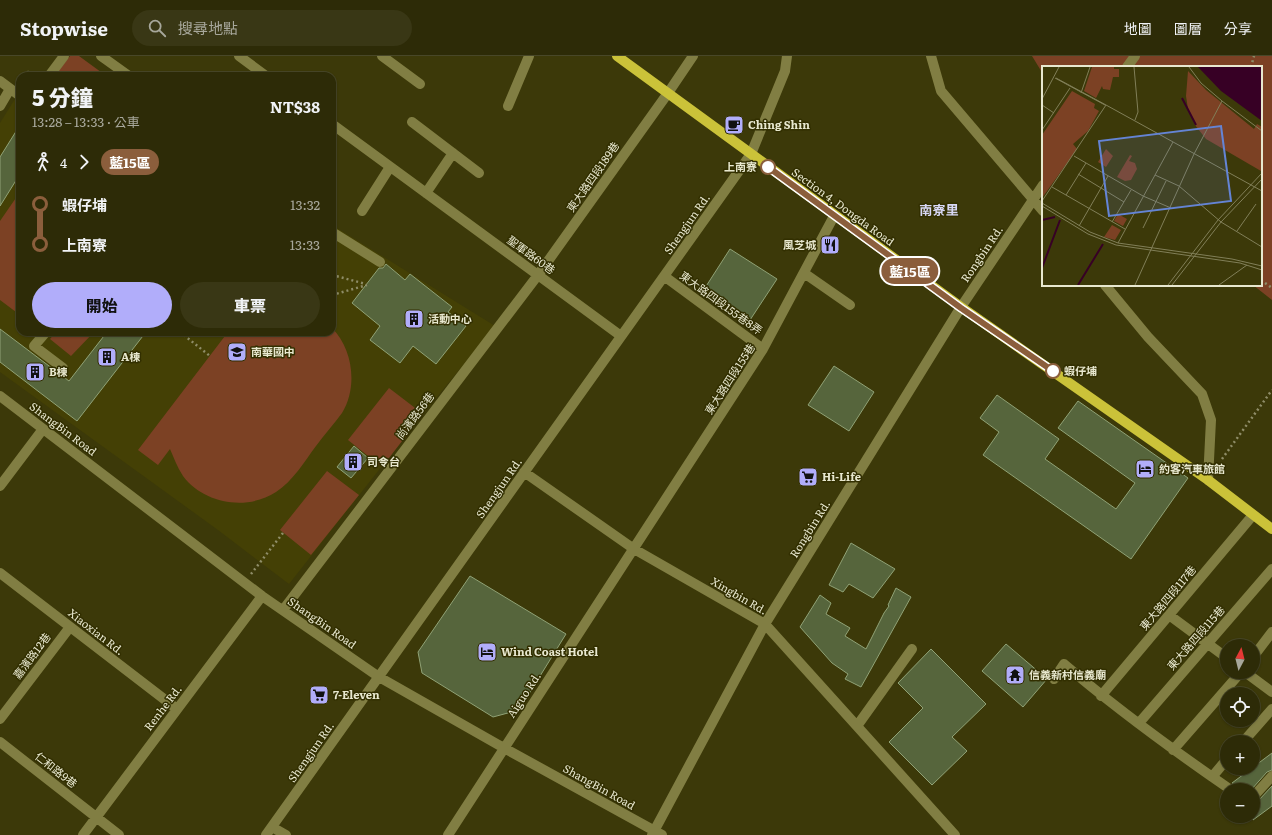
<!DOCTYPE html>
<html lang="zh-TW">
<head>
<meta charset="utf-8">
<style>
	:root { --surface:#2d2b07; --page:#393715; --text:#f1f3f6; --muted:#a7a79b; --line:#484728; --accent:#b1adfa }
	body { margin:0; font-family:Literata,"Noto Sans TC",serif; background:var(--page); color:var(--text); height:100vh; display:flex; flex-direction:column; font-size:15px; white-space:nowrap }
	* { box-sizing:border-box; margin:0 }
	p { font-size:13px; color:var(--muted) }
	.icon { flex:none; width:22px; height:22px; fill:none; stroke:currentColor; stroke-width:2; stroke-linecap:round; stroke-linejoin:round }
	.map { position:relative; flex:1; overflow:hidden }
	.details { position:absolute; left:16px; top:16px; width:320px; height:264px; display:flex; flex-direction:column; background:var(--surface); border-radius:12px; box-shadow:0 1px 3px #0004,0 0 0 1px var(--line) }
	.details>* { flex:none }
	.badge { padding:0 8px; border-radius:13px; font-size:14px; line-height:26px }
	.needle { width:26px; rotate:7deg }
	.tools { position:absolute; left:1220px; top:583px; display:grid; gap:8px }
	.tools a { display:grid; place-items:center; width:40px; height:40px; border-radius:50%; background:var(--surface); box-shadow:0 1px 3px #0004,0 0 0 1px var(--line); font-size:20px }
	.map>.badge { position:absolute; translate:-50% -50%; box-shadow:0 0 0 2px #fff }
	.legs { display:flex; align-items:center; gap:6px; height:44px; padding:0 16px; font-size:13px }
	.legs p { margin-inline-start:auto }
	.head { display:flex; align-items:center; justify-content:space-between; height:68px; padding:0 16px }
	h1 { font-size:22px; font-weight:800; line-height:30px }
	.action { display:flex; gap:8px; margin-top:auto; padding:8px 16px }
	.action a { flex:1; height:46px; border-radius:24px; background:var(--accent); color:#111; font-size:16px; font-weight:800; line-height:46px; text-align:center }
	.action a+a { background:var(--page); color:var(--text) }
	ul { padding:0 16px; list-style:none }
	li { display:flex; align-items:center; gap:14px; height:40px; font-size:15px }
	li i { display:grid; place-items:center; width:6px; height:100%; margin:0 5px; background:currentColor }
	li i::after { content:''; width:10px; height:10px; margin:-5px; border:3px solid; border-radius:50%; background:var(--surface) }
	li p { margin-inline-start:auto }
	li:first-child i { background:linear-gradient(#0000 50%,currentColor 0) }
	li:last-child i { background:linear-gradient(currentColor 50%,#0000 0) }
	header { display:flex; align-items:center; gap:24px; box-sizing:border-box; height:56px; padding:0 20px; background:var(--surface); border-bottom:1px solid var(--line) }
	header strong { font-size:19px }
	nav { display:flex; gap:22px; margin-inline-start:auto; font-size:14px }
	.search { width:280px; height:36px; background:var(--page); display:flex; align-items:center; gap:10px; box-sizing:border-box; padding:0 14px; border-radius:22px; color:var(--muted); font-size:15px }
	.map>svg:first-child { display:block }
</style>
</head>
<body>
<header>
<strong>Stopwise</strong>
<div class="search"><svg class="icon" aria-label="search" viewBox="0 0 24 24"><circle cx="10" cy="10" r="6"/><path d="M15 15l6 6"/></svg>搜尋地點</div>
<nav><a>地圖</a><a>圖層</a><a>分享</a></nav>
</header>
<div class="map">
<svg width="1272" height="779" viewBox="0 0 1272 779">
	<rect width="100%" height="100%" fill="#3c3909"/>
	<path fill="#444005" d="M20,35V276H332V169L495,270L423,358L289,528L218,474L0,316V67Z"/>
	<path fill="#7c4124" d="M70,0H79L105,19L54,20Z
		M1032,0H1272V244L1253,229H1261V11H1043V18Z
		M20,136V259L0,244V165Z
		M332,272C353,293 358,331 342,357C334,368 324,379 316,390C304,406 293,425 276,436C247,455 204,448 183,420C177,411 174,402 170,393L158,409L138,394L228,276H332Z
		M56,276H94L71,300L50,283Z
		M389,332L423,358L382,411L348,384Z
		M327,415L359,439L311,499L280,474Z"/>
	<path fill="#56653c" stroke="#90a276" d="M20,69V118L0,150V101Z
		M730,193L777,223L750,264L703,235Z
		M386,208L405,224L410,218L452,251L448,256L466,270L436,308L413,290L400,307L370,284L380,270L352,247L379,212H383Z
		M0,273L69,325L107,276H146L77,365L0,306Z
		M834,310L874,336L849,375L808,349Z
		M997,339L1059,383L1045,403L1116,453L1135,427L1058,372L1078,345L1188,422L1131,503L983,399L999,376L980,362Z
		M354,390L368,402L351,422L337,411Z
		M851,487L895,513L873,542L849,528L843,536L829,529Z
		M470,520L566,578L519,654L493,661L422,617L418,596Z
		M896,532L911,541L861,631L845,623L848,618L832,607L800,571L820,539L831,547L826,558L850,572L845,580L866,593L884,557L889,550L888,549Z
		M1006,588L1047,623L1023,651L982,615Z
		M931,593L986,648L952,681L967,695L932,729L889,686L923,652L898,627Z
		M1272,697V714L1267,716L1251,734H1237V731L1232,727Z
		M1272,730V750L1253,764V747L1258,745Z"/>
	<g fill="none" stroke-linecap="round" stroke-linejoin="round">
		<path stroke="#8f8d68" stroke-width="2.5" stroke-dasharray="2 3" stroke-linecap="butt" d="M1251,11L1254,0
			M24,20L28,16L37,20
			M332,219L366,228
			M1261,224L1272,232
			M332,239L367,229
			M180,276L210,300
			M1222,403L1272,334
			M251,518L283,477"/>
		<path stroke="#817e43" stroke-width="10" d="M101,0L129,20
			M239,0L266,20
			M382,0L420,28
			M931,0L941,35L1043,155
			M1127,11L1135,0
			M49,20L64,0
			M0,25L20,40
			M0,50L10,33
			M508,50L529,0
			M412,66L479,117
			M332,68L621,280
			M426,137L453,97
			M362,155L390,111
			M332,176L380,206
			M804,217L850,249
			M664,220L763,293
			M1105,229L1148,281L1202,338L1211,364L1208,424
			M46,276L34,290L63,312
			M0,340L262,540L379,621L504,692L662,779
			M524,416L634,493L765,568L955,779
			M0,430L43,373
			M0,517L177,653
			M283,554L538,219L668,37L693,0
			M1169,559L1227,602
			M1253,601L1272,576
			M1245,616L1272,636
			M1054,623L1064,608C1118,654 1173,694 1231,734
			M1101,640L1253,459
			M0,663L70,571
			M1139,667L1272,513
			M857,670L912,593
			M0,686L119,779
			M1243,686L1272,653
			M1173,694L1241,616
			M1212,721L1227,703
			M1253,741L1272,720
			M272,771L286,779
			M83,779L262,540
			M266,779L751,98L785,15L787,0
			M448,779L763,293L834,160
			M652,779L765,568L961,251L1043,129"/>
		<path stroke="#cbc239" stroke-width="10" d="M617,0L961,251L1208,424L1272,473"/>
	</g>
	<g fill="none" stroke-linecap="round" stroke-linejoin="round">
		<defs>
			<path id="line-1" d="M768,111L961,252L1053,315"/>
		</defs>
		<use href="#line-1" stroke="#fff" stroke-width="9"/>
		<use href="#line-1" stroke="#8b5e3c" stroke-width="6"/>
	</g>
	<defs>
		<symbol id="cafe-square" viewBox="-11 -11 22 22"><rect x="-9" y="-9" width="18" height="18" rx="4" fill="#b1adfa" stroke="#322f00"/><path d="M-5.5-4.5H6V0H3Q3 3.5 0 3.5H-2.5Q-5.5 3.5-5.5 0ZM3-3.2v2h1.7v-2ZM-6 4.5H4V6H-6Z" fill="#111"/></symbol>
		<symbol id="restaurant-square" viewBox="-11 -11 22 22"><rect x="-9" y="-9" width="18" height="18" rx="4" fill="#b1adfa" stroke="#322f00"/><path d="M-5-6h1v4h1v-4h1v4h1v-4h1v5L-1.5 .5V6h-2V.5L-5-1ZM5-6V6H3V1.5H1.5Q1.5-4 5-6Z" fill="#111"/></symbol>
		<symbol id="building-square" viewBox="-11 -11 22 22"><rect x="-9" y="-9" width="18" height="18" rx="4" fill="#b1adfa" stroke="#322f00"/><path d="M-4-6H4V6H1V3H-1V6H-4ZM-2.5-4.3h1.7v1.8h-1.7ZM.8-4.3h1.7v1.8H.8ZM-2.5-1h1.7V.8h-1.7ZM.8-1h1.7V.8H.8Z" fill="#111"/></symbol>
		<symbol id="school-square" viewBox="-11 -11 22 22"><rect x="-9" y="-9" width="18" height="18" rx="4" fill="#b1adfa" stroke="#322f00"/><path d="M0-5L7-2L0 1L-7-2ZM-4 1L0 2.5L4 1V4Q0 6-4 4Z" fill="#111"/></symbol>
		<symbol id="hotel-square" viewBox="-11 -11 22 22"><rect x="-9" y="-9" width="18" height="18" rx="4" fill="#b1adfa" stroke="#322f00"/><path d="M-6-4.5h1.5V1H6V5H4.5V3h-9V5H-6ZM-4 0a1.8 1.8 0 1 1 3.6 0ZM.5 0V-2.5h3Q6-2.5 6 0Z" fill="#111"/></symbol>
		<symbol id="supermarket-square" viewBox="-11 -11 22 22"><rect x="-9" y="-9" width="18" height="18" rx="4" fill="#b1adfa" stroke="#322f00"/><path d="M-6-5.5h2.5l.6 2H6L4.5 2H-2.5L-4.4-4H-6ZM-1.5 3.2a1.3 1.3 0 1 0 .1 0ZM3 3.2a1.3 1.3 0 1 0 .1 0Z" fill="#111"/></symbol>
		<symbol id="temple-square" viewBox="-11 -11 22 22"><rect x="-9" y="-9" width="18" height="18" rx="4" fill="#b1adfa" stroke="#322f00"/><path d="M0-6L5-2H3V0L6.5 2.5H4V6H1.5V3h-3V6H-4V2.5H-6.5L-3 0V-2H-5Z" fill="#111"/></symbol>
	</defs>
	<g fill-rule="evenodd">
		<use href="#cafe-square" x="723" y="58" width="22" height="22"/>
		<use href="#restaurant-square" x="819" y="178" width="22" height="22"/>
		<use href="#building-square" x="403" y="252" width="22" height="22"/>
		<use href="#school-square" x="226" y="285" width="22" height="22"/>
		<use href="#building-square" x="96" y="290" width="22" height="22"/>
		<use href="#building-square" x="24" y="305" width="22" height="22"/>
		<use href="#building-square" x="342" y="395" width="22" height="22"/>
		<use href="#hotel-square" x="1134" y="402" width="22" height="22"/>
		<use href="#supermarket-square" x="797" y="410" width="22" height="22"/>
		<use href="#hotel-square" x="476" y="585" width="22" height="22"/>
		<use href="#temple-square" x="1004" y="608" width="22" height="22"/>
		<use href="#supermarket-square" x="308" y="628" width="22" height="22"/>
	</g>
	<g fill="#fff" stroke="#8b5e3c" stroke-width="2">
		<circle cx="768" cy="111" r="7"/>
		<circle cx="1053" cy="315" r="7"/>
	</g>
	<g text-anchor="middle" stroke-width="3" stroke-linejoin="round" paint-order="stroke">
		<g font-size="11" font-weight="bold" fill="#e8e8cf" stroke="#322f00" text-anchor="start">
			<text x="748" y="73">Ching Shin</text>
			<text x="816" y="193" text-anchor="end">風芝城</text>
			<text x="428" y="267">活動中心</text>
			<text x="251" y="300">南華國中</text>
			<text x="121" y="305">A棟</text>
			<text x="49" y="320">B棟</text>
			<text x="367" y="410">司令台</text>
			<text x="1159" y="417">約客汽車旅館</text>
			<text x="822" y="425">Hi-Life</text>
			<text x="501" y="600">Wind Coast Hotel</text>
			<text x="1029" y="623">信義新村信義廟</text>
			<text x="333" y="643">7-Eleven</text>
		</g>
		<g font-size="11" font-weight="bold" fill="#e8e8cf" stroke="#322f00" text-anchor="end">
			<text x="757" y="115">上南寮</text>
			<text x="1064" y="319" text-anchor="start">蝦仔埔</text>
		</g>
		<g font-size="11" fill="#e8e8cf" stroke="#322f00">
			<text transform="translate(593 121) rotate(-55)" y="4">東大路四段189巷</text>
			<text transform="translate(843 151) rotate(36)" y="4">Section 4, Dongda Road</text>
			<text transform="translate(687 168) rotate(-55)" y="4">Shengjun Rd.</text>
			<text transform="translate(982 198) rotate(-56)" y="4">Rongbin Rd.</text>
			<text transform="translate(531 199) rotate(36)" y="4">聖軍路60巷</text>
			<text transform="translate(721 247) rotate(36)" y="4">東大路四段155巷8弄</text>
			<text transform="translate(730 323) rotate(-57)" y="4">東大路四段155巷</text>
			<text transform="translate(415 360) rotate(-53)" y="4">尚濱路56巷</text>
			<text transform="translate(63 373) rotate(37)" y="4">ShangBin Road</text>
			<text transform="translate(499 432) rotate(-55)" y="4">Shengjun Rd.</text>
			<text transform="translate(810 473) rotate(-58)" y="4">Rongbin Rd.</text>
			<text transform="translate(739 540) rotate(30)" y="4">Xingbin Rd.</text>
			<text transform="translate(1168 542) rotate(-50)" y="4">東大路四段117巷</text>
			<text transform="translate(322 567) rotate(35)" y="4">ShangBin Road</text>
			<text transform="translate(96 576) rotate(38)" y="4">Xiaoxian Rd.</text>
			<text transform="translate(1196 582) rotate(-49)" y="4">東大路四段115巷</text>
			<text transform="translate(32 600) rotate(-53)" y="4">嘉濱路12巷</text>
			<text transform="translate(524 639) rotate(-57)" y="4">Aiguo Rd.</text>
			<text transform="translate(163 652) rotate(-53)" y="4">Renhe Rd.</text>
			<text transform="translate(311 696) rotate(-55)" y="4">Shengjun Rd.</text>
			<text transform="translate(56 714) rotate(38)" y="4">仁和路9巷</text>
			<text transform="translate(599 731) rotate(29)" y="4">ShangBin Road</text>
		</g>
		<g font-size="13" font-weight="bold" fill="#d8d8f5" stroke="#322f00">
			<text x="939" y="159">南寮里</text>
		</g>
	</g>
	<g transform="translate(1042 10)">
		<rect width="220" height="220" fill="#3c3909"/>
		<path d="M50,1H72V3H77V11H71L68,24L61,23L60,20L54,32L42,25ZM146,5L164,24L212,63L215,58L220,61L219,105L164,73L153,59L146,43L144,30ZM30,25L53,38L52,42L57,45L46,65L31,78L35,83L0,132V69ZM64,83L71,90L64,101L56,96ZM88,89L90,90L87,95L93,97L95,103L89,114L83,115L75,111ZM76,148L85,153L81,160L72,155ZM70,159L79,164L73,174L62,171Z" fill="#7c4124"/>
		<path d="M156,1H220V55L179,25Z" fill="#370025"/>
		<path fill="none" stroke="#370025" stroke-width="2" d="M140,32L154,59M0,154L13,151M0,202L18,154M36,219L61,178"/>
		<path fill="none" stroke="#817f58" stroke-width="1" d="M92,1L96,46L93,54M13,12L63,39M14,12L64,39M39,27L48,1M0,33L17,1M180,35L220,65M0,39L12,47M64,39L220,125M0,64L28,22M32,90L101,130L129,142M36,108L82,136M113,109L137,120L179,156L220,181M10,121L83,163M24,129L44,97M0,135L64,39M0,137L48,166L76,177L190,193L220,200M0,140L46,168L74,179L198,197L220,204M70,156L89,124M37,160L66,110M101,162L124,115M195,165L214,138M76,177L131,76M93,219L152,88L180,35L159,17L147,1M126,219L176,154L220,107M130,219L179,156L220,113M177,219L205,199"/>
		<path fill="#6484d5" fill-opacity="0.15" stroke="#6484d5" stroke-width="2" d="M179,60L189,135L67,150L57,75Z"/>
		<rect width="220" height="220" fill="none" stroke="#e8e8cf" stroke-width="2"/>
	</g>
</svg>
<div class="tools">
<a><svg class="needle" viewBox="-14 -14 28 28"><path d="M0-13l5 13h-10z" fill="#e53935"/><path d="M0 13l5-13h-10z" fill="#a7a79b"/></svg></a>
<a><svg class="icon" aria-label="locate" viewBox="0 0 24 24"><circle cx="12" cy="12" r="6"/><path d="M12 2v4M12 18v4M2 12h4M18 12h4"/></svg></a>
<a>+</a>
<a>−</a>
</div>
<b class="badge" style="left:910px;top:215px;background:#8b5e3c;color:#fff">藍15區</b>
<section class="details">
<div class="head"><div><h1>5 分鐘</h1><p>13:28 – 13:33 · 公車</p></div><b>NT$38</b></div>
<div class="legs"><svg class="icon" aria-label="walk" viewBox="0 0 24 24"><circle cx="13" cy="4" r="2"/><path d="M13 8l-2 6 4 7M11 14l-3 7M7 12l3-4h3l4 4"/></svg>4<svg class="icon" aria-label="forward" viewBox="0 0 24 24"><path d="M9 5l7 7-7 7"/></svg><b class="badge" style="background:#8b5e3c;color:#fff">藍15區</b></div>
<ul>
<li><i style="color:#8b5e3c"></i><b>蝦仔埔</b><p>13:32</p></li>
<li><i style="color:#8b5e3c"></i><b>上南寮</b><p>13:33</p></li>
</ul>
<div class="action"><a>開始</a><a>車票</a></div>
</section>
</div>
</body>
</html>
